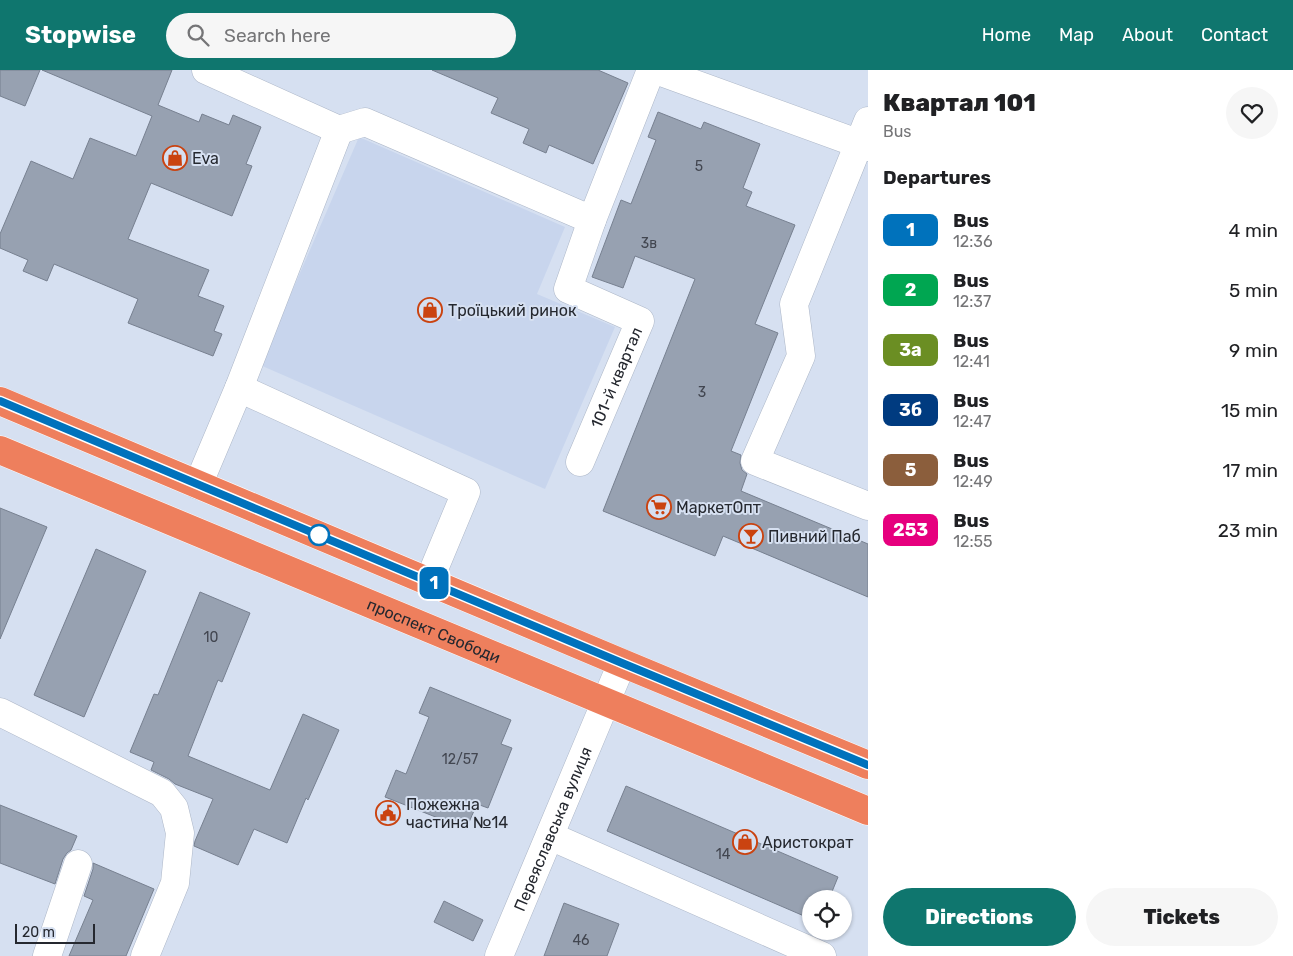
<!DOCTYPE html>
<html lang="en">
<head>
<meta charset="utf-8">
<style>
	:root { --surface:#fff; --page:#f6f6f6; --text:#202124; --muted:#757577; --accent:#0f766e }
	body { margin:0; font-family:Rubik,sans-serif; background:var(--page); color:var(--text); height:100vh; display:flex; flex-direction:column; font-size:19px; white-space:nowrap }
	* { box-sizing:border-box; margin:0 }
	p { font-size:16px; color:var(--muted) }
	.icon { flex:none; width:28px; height:28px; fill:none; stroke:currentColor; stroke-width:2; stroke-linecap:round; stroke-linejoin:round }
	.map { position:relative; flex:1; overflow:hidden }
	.details { display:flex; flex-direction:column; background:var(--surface); width:425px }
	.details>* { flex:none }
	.badge { padding:0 10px; border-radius:8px; font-size:18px; line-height:32px }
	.tools { position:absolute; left:802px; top:820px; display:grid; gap:10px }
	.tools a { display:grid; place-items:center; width:50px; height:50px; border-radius:50%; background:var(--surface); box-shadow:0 1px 4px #0004; font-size:25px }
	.scale { position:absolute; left:15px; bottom:12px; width:80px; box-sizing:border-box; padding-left:5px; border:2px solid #25282f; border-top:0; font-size:14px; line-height:18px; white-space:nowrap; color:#25282f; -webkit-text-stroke:4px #d6e0f1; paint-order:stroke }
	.map>.badge { position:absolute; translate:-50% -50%; box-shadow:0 0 0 2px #fff }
	h2 { padding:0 15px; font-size:19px; line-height:45px }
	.round { display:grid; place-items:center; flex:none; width:52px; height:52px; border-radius:26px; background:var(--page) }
	.headline { display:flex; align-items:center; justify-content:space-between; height:85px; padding:0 15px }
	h1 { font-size:24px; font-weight:800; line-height:38px }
	.primary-button { display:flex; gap:10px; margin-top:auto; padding:10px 15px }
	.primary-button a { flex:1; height:58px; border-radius:30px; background:var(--accent); color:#fff; font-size:20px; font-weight:800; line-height:58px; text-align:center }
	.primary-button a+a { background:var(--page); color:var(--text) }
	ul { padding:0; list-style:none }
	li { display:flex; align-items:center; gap:15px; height:60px; padding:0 15px }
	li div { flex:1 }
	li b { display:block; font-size:19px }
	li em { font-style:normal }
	li .badge { min-width:55px; font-weight:700; text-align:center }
	header { display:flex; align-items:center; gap:30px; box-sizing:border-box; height:70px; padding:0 25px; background:var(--accent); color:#fff }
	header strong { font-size:24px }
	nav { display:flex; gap:28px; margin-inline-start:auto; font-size:18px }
	.search { width:350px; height:45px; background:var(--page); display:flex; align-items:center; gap:12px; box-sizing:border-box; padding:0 18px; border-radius:28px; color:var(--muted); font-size:19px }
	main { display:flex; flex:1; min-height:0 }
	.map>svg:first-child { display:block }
</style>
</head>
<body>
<header>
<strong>Stopwise</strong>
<div class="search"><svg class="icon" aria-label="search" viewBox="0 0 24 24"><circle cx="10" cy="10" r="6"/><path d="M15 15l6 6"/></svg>Search here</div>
<nav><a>Home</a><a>Map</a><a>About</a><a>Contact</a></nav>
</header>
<main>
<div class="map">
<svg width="868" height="886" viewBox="0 0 868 886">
	<rect width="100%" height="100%" fill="#d6e0f1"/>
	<path fill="#c8d5ed" d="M359,67L565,157L537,224L615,257L545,419L260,295Z"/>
	<path fill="#97a1b1" stroke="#778090" d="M0,0H40L25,36L0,26Z
		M42,0H172L158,35L199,52L202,44L229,55L233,45L261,57L246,94L252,96L232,146L151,113L128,169L209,200L198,226L224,236L214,261L222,264L213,286L128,253L138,229L54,194L47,211L23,201L28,190L0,178V164L31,91L73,109L90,68L136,86L152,46Z
		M432,0H598L628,13L593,94L549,75L546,83L523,73L529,59L491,43L498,28Z
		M658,42L701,59L704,52L760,74L743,118L752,122L746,136L795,155L755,254L778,263L731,381L741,385L740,393L742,400L747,404L741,421L868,474V527L723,466L715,486L603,441L695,209L635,186L623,218L592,207L621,130L631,134L656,70L648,67Z
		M0,438L47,457L0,569Z
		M96,479L146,501L84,647L34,625Z
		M200,522L250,543L222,612L218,610L188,686L270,720L303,644L339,660L308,730L306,728L287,773L254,759L238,795L194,776L195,771L213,729L175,714L169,709L151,700L154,692L130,682L154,624L158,625Z
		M430,617L511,650L501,674L512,678L488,738L477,734L466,759L385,727L396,700L406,704L429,647L419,643Z
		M626,716L838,807L829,829H811V849L607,761Z
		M0,735L77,766L71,780L67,783L63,789L55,814L0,793Z
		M93,793L154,819L126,886H69L93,830L84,826L93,799Z
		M444,831L483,850L473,871L434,852Z
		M564,833L619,854L607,886H544Z"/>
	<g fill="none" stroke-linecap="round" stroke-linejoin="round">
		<defs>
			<g id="minor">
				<path d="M206,0L339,60L365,52L592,150L651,0"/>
				<path d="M656,0L868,77"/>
				<path d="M868,51L794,234L801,286L755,391L868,436"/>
				<path d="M239,318L466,422L429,511"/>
				<path id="s1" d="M580,392L640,251L568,219L592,150"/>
				<path d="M198,415L239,318L339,60"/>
				<path d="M0,642L162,723L174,738L180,763L175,813L145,886"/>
				<path d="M550,766L822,886"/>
				<path d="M47,886L78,794"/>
				<path id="s2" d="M499,886L622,593"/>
			</g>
			<g id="highway">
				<path d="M0,331L622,593L868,695"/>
				<path id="s3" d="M0,380L868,741"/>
			</g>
		</defs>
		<use href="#minor" stroke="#adb7c8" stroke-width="29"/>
		<use href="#highway" stroke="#fff" stroke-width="29"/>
		<use href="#minor" stroke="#fff" stroke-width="28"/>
		<use href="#highway" stroke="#ee7f5d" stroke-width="28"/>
	</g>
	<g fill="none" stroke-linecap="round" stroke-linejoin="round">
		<defs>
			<path id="line" d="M0,331L622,593L868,695"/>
		</defs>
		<use href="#line" stroke="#fff" stroke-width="11"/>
		<use href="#line" stroke="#0072bc" stroke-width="8"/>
	</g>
	<defs>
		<symbol id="shop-ring" viewBox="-11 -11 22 22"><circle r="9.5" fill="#d6e0f1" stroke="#ca4310" stroke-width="1.5"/><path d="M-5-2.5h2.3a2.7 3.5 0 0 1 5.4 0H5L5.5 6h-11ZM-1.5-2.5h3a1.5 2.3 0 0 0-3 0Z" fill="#ca4310"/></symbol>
		<symbol id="supermarket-ring" viewBox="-11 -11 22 22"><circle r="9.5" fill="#d6e0f1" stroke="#ca4310" stroke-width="1.5"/><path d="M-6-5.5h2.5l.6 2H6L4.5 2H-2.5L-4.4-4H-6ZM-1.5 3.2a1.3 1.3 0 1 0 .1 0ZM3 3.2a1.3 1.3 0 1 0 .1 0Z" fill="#ca4310"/></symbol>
		<symbol id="bar-ring" viewBox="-11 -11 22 22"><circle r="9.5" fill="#d6e0f1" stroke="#ca4310" stroke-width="1.5"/><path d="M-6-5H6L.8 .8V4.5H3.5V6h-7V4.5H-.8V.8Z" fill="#ca4310"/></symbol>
		<symbol id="civic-ring" viewBox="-11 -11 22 22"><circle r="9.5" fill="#d6e0f1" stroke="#ca4310" stroke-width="1.5"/><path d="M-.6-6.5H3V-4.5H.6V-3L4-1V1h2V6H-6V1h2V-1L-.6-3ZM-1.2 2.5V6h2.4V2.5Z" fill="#ca4310"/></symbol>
	</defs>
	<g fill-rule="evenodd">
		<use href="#shop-ring" x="161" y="74" width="28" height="28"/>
		<use href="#shop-ring" x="416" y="226" width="28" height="28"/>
		<use href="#supermarket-ring" x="645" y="423" width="28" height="28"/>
		<use href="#bar-ring" x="737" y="452" width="28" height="28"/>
		<use href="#civic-ring" x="374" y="729" width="28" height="28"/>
		<use href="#shop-ring" x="731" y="758" width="28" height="28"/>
	</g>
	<circle fill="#fff" stroke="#0072bc" stroke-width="2.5" cx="319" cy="465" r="10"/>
	<g text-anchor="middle" stroke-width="4" stroke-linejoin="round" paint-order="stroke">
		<g font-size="14" fill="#424650">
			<text x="699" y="101">5</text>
			<text x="649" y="178">3в</text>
			<text x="702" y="327">3</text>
			<text x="211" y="572">10</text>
			<text x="460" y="694">12/57</text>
			<text x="723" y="789">14</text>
			<text x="581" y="875">46</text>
		</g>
		<g font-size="16" fill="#25282f" stroke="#d6e0f1" text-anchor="start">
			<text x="192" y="94">Eva</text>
			<text x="448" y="246">Троїцький ринок</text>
			<text x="676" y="443">МаркетОпт</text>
			<text x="768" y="472">Пивний Паб</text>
			<text x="406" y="740">Пожежна<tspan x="406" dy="18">частина №14</tspan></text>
			<text x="762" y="778">Аристократ</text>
		</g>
		<g font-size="16" fill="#25282f" stroke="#d6e0f1">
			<text dy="6" stroke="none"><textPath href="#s1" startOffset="92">101-й квартал</textPath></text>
			<text dy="6" stroke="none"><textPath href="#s3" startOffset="470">проспект Свободи</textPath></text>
			<text dy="6" stroke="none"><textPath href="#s2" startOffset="138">Переяславська вулиця</textPath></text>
		</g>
	</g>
</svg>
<div class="tools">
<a><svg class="icon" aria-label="locate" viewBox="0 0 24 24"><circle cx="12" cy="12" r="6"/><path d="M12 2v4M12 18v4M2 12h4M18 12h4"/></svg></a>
</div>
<div class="scale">20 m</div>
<b class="badge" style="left:434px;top:513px;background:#0072bc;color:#fff">1</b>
</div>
<section class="details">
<div class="headline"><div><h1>Квартал 101</h1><p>Bus</p></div><a class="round"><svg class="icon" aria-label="heart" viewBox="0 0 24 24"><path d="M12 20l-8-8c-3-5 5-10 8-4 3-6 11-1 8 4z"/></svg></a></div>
<h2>Departures</h2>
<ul>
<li><span class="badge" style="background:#0072bc;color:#fff">1</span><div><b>Bus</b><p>12:36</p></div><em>4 min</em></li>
<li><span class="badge" style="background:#00a651;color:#fff">2</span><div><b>Bus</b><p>12:37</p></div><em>5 min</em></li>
<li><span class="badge" style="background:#6b8e23;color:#fff">3а</span><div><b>Bus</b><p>12:41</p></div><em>9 min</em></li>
<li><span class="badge" style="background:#003b80;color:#fff">3б</span><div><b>Bus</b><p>12:47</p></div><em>15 min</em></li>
<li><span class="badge" style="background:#8b5e3c;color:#fff">5</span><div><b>Bus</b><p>12:49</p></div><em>17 min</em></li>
<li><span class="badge" style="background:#e6007e;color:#fff">253</span><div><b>Bus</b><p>12:55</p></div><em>23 min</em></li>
</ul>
<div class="primary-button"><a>Directions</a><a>Tickets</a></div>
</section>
</main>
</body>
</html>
